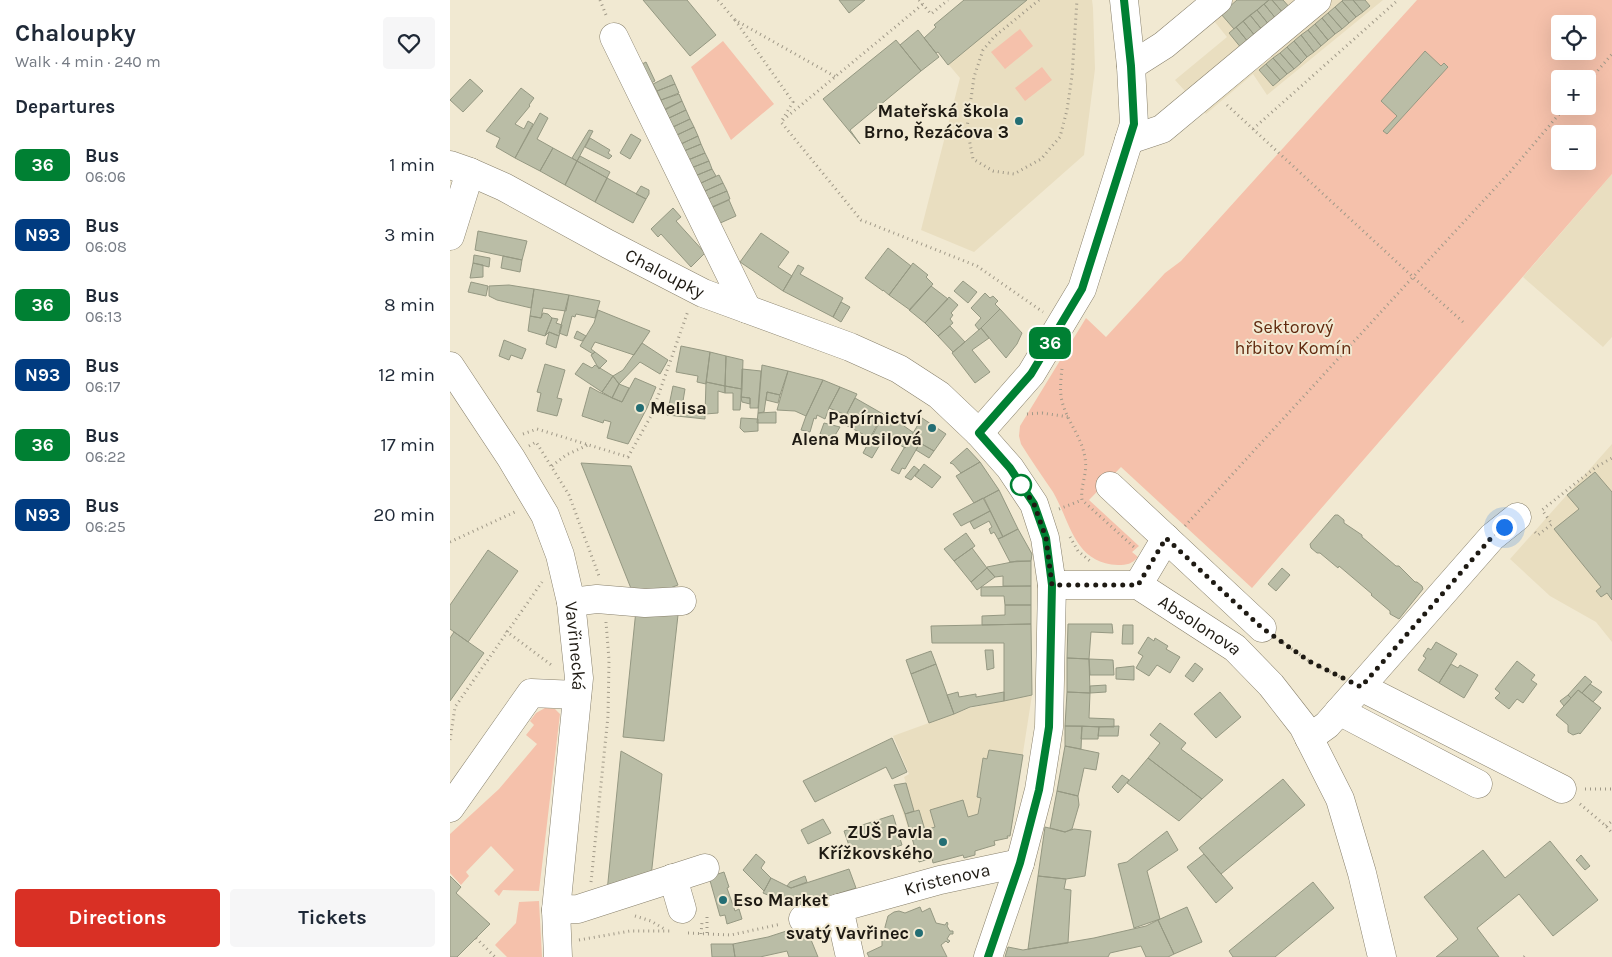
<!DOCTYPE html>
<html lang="en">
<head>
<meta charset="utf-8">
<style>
	:root { --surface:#fff; --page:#f6f6f7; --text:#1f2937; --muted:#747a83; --accent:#d93025 }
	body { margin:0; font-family:Karla,sans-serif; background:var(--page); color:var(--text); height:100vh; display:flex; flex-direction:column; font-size:19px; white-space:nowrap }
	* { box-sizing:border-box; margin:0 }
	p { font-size:16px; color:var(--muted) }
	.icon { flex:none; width:28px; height:28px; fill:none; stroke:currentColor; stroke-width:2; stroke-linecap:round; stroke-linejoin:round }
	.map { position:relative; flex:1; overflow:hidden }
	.side { display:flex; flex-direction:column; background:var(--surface); width:450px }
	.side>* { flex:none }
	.badge { padding:0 10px; border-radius:8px; font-size:18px; line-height:32px }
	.tools { position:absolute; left:1101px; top:15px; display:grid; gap:10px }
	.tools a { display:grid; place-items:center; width:45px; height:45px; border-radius:5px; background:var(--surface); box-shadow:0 5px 20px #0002; font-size:25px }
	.you { position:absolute; width:25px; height:25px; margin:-12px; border:4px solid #fff; border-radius:50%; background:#1a73e8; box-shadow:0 0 0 8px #1a73e833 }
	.map>.badge { position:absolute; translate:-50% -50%; box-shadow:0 0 0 2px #fff }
	h2 { padding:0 15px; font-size:19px; line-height:45px }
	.round { display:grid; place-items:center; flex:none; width:52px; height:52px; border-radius:5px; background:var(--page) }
	.head { display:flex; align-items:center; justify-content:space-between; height:85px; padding:0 15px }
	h1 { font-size:24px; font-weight:700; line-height:38px }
	.action { display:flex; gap:10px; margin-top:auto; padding:10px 15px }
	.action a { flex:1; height:58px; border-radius:5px; background:var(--accent); color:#fff; font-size:20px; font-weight:700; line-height:58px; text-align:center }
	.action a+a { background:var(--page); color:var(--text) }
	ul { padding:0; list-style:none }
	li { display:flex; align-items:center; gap:15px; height:70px; padding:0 15px }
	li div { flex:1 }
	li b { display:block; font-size:19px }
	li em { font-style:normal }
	li .badge { min-width:55px; font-weight:700; text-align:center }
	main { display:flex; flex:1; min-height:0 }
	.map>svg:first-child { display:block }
</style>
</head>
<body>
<main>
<section class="side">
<div class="head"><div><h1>Chaloupky</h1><p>Walk · 4 min · 240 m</p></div><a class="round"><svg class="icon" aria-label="heart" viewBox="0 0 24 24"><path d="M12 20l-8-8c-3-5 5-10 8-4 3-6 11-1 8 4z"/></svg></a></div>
<h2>Departures</h2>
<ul>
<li><span class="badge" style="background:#008033;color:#fff">36</span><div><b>Bus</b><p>06:06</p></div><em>1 min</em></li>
<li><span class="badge" style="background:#003b80;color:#fff">N93</span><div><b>Bus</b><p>06:08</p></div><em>3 min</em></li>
<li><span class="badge" style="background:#008033;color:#fff">36</span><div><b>Bus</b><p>06:13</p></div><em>8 min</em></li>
<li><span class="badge" style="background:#003b80;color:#fff">N93</span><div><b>Bus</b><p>06:17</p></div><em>12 min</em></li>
<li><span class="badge" style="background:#008033;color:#fff">36</span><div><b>Bus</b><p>06:22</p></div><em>17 min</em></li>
<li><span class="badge" style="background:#003b80;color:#fff">N93</span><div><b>Bus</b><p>06:25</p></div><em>20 min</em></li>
</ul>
<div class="action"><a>Directions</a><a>Tickets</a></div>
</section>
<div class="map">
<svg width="1162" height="957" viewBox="0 0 1162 957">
	<rect width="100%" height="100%" fill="#f1e9d2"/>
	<path fill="#e9dec0" d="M514,0H642L643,8L645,69L634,155L524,252L471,230L510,78L488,52L486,53L474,38L486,28L484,25Z
		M754,0H933L817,95L803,74L756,114L725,80L777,37L751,5Z
		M1162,174V337L1153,347L1073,277Z
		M1162,444V642L1146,622L1100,596L1060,559Z
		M582,695L560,836H557L558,838L545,841V845L525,851V855L514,858L513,855L483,863L482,858L469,862L444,785L456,783L454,777L459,774L443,736L520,708Z"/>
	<path fill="#f5c1ab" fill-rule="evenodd" d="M967,0H1162V174L802,588L671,467L639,500L689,546L682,552L688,557C682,564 677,565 668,565C624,563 621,523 603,492C592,476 581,460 571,444L569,436L570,426L636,318L656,337L715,273L731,261ZM1110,24H1138V51H1110ZM1110,79H1138V106H1110ZM1110,134H1138V161H1110Z
		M570,29L583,46L555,69L541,52Z
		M273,41L324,104L281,140L241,67Z
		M592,67L602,80L575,101L565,88Z
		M95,708L105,709L110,714L89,891L53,890L49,896L44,891L64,870L41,846L16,872L19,876L11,885L0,873V834L49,789L87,744L76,735L84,725L80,721L86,713Z
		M89,901L92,957H57L45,945L66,923L69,902Z"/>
	<path fill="#babda6" stroke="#959882" d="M193,0H237L266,35L240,56Z
		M389,0H415L399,13Z
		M514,0H577L498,65L488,52L486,53L474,38L486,27L484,25Z
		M787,0H819L784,29L771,14Z
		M819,0H822L834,14L827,20L814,4Z
		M822,0H833L841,9L834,14Z
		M893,0H903L913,12L906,17L892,1Z
		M903,0H915L920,6L913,12Z
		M892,1L906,17L899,23L885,7Z
		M814,4L827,20L820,26L807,10Z
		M885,7L899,23L892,29L878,13Z
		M807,10L820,26L813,31L800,15Z
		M878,13L892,29L885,34L872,18Z
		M800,15L813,31L806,37L793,21Z
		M872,18L885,34L878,40L865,24Z
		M793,21L806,37L799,43L786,27Z
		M865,24L878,40L871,46L858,30Z
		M786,27L799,43L792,49L779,33Z
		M468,30L489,57L471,71L450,45Z
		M858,30L871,46L864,52L851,35Z
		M851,35L864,52L857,57L844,41Z
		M446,40L471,71L400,130L410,144L373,99Z
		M844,41L857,57L851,63L837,47Z
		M837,47L851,63L844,69L830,53Z
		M975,51L991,66L994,63L998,67L937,134L933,131L947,116L931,101Z
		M830,53L844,69L837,74L823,58Z
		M823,58L837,74L830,80L816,64Z
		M196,62L205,81L193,87L184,68Z
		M816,64L830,80L823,86L809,70Z
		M221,75L225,84L207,91L203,84Z
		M20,79L33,91L13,112L0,100Z
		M225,84L229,93L211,100L207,91Z
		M71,88L84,98L79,105L80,106L65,124L74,129L78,121L83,124L65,158L46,147L50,138L36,131Z
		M229,94L232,101L215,110L211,100Z
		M232,101L236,110L219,118L215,109Z
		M236,110L240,119L223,127L219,118Z
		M90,113L98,118L87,139L103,148L90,171L65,158Z
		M240,119L244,127L227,135L223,127Z
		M244,127L248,136L231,144L227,135Z
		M139,130L143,131L127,161L122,158Z
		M181,134L191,140L180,159L170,153Z
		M248,136L251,144L234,151L231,144Z
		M140,138L160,150L158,153L162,156L159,159L135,147Z
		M251,144L255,153L238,160L234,151Z
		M103,148L127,161L115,185L90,171Z
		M255,153L259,161L241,168L238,160Z
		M130,156L160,172L157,178L127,161Z
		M127,161L157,178L145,202L115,185Z
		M259,161L262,169L245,176L241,168Z
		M262,169L266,176L249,184L245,176Z
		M269,175L273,183L255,191L251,183Z
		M157,178L196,199L183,223L145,202Z
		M273,183L277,191L258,199L255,191Z
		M191,186L199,190V194L196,199L186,194Z
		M277,191L280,199L262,207L258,199Z
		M279,200L286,216L268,224L261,208Z
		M223,208L231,217L226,221L255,253L241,267L211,234L208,237L201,229Z
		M28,231L77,241L72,260L25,250Z
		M311,233L339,252L328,267L342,276L333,291L290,262Z
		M438,248L461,266L439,295L433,290V291L415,278Z
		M24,255L40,258L39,267L23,263Z
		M53,256L72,260L70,272L51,268Z
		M23,263L33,265V277L20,278Z
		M463,263L478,275L476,277L483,284L460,310L439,295Z
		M348,265L354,268L350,274L393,298L383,317L333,291Z
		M513,281L527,292L518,303L504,291Z
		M21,282L38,286L36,296L18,292Z
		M59,285L84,289L81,308L47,300L39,296V286Z
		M481,286L498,299L475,323L459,310Z
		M84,289L119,295L116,311L93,308L91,318L80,316Z
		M535,293L540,298L543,296L548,301L545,304L550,309L529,330L525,325L531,318L521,308Z
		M119,295L150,301L145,318L126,314L125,317L122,316L117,336L109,333Z
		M499,297L508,305L501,313L503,315L500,319L503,323L488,336L475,323Z
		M391,302L400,307L391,322L383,317Z
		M550,309L572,333L567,344L556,358L531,328Z
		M148,310L200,331L184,355L145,342L141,349L145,352L143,354L130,346L144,323Z
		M93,313L98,314L102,318L95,336L78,331L80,316L91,318Z
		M102,318L108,319L106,323L112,325L109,336L99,332L95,336Z
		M500,326L515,342L503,352L488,336Z
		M531,328L539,338L522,350L540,372L525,383L502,353Z
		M127,331L136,336L132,341L124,338Z
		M99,332L109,336L106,348L96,344Z
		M54,340L76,349L72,359L61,355L59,360L49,356Z
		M192,343L218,360L210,374L190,362L169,384L163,376L173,370Z
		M231,346L260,352L256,384L247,382L248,376L226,372Z
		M145,352L157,361L149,369L141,355Z
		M260,352L276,356L275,386L256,382Z
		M276,356L293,360L292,389L275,386Z
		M133,363L142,368L145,365L163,376L152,392L125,374Z
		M95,364L115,370L107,398L112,399L107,416L87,411L91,393L87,392Z
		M312,365L338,371L330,395L317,392L314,412L308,413Z
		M292,369L311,371L308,408H300V398L291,397Z
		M338,371L373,380L356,416L345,411L327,410Z
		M163,376L169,384L162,398L152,392Z
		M185,378L206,387L197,408L178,444L157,438L161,422L154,420L153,423L132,416L140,387L149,392L172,402Z
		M373,380L390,387L379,408L375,419L367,415L366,419L364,418L360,432L351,430L356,416Z
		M256,382L275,386V393L268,391V413L255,414Z
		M169,384L179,388L172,402L162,398Z
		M223,386L235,389L232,407L255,409V419L217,415Z
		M275,386L292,389L290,410H283V393H275Z
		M390,387L407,394L396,415L379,408Z
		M317,392L330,395L328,403L316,400Z
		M291,397L300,398V404L292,402Z
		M405,398L433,414L420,438L392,423Z
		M326,412V423H307L308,413Z
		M445,413L457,421L454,426L464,433L455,448L435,436L422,458L413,453L434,414L441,419Z
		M291,418L308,419V431L294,432L290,428Z
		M472,418L496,434L484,451L470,443L455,469L452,468L449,474L441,470Z
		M374,423L390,427L384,437L370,434Z
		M470,443L484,451L479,458L466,450Z
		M517,448L530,462L511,473L503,464L500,463Z
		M530,462L549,490L524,503L506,476Z
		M131,463L181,466L228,585L186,601Z
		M474,464L491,477L482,488L465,476Z
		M464,466L469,470L461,480L455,477Z
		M1145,472L1162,492V600L1157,593L1151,597L1146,591L1151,587L1104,529L1129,509L1117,495Z
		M549,490L568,529L553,537L534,498Z
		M533,498L540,511L511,526L503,514Z
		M540,511L553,537L548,539L544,532L541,534L539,529L542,527L539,521L524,529L520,522Z
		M885,515H888L894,520V523L912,535V537L946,566H949L965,582H967L972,586L973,589L949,619L940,614V611L921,595L922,594L889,566L888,568L870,553H867L861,548L860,544Z
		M568,529L582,554L581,561L560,562L548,539Z
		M516,533L525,546L504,561L494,549Z
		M522,548L537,568L521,582L504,561Z
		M38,550L68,571L18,642L0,629V605Z
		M567,561H581V586H553V576L545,577L537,568V567Z
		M537,568L545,577L527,590L521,582Z
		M832,568L840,575L826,591L818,584Z
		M581,586V605H555L554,596H531V587Z
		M555,605H581V624L532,625V616L555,615Z
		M186,610L228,615L214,741L173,737Z
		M581,624L582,695L554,701V643H482L481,626Z
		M618,624H662L663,633L641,632L639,659L617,658Z
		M673,625H683V644H672Z
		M4,632L34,653L0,701V638Z
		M698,637L704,641L705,638L718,646L716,649L730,657L720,673L707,665L699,676L686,668L693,656L688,653Z
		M986,642L1007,654L989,683L968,670L976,658L973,656L978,648L981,650Z
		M535,650H543L544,668L537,670Z
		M481,651L486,664L461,674L456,660Z
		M617,658L639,659L640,693L617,692Z
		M639,659L663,660L664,675H640Z
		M1067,661L1085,675L1081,680L1087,684L1073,703L1067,699L1059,709L1045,698L1050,693L1045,689Z
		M745,663L753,669L743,682L735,676Z
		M486,664L504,714L479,723L461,674Z
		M1001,664L1008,668L1010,665L1028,675L1014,698L989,683Z
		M684,666V680L666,679V668Z
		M1135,676L1142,682L1132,693L1128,690L1121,698L1118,695Z
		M1140,684L1152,692L1143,702L1132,693Z
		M656,685V692L640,693V686Z
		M1128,690L1151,708L1130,734L1129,733L1123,735L1118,732V725L1106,715Z
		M508,692L509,697L526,694V697L554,692V701L520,707L504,714L497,695Z
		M617,692L640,693L639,718L664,719V727L615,726Z
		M770,692L791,717L766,738L744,714Z
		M1118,695L1121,698L1114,706L1110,701Z
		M710,723L736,743L731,749L773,780L752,799L698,758L710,743L700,735Z
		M615,726H632L631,749L615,746Z
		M632,726L649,727L648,739H631Z
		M669,726L668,736H648L649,727Z
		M442,738L457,772L442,779L436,767L365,802L353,781Z
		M615,746L649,753L646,770L634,768L628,796L607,791Z
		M539,750L573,755L560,836H557L558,838L544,841L545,845L525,851V855L514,858L513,855L483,863L482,858L469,862L455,814L469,810L475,830L485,827L480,810L513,800L518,817L528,814L531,798L527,797L533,758L537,759Z
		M171,751L212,774L201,877L157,892Z
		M698,758L752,799L729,821L677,783Z
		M672,775L679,780L668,793L662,787Z
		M833,779L855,805L771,874L749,848Z
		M456,783L464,811L455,814L444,785Z
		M607,791L628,796L629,805L622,829L615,832L600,828Z
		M443,815L452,845L404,860L394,831Z
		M373,819L381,833L358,844L351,830Z
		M595,827L615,832L624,829L641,831L635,876L616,879L588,876Z
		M717,831L728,850L697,871L710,919L684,928L668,864L677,862Z
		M1100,841L1148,900L1103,936L1069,894L1027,928L1049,957H986L1008,939L974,897L1033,850L1055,878Z
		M306,854L315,862L311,868L321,878L314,891L293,870Z
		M754,854L783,888L766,903L737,867Z
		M1131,855L1140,866L1135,870L1126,860Z
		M399,869L406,888L346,907L313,893L321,878L341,888Z
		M274,872L279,887L277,888L285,911L289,909L292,919L277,924L275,915L270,916L259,877Z
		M0,876L11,887L6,893L40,924L7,957H0Z
		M355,876L357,882L341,888L337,886L340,882Z
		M588,876L616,879L614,889L621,890L618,943L578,949Z
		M863,882L884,908L825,957H783L779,951Z
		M470,907L472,912L480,908L486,923L495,925L497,922L498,924L497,926L500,931H503V934H500L497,939L500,941L498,943L496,941L491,945L497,957H419L417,953L432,946V939L436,935L435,927L438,916L444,912L449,911L455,913Z
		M737,907L752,942L724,954L708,920Z
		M708,920L724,954L718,957H696L691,946L660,953L658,957H555L558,947L573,950L644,938L696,926Z
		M355,925L368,957H339L337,951L310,957H285L283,944L318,937Z
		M261,944H283L285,957H262Z"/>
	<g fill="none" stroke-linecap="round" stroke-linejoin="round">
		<defs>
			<g id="minor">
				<path d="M164,37L297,309"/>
				<path d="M681,66L714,45L768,0"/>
				<path d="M679,140L712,129L867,0"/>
				<path id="s1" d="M0,165L20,172L54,187L158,244L253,293L400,347L449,369L489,395L529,433L560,468L584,504L595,538L602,585L599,727L589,790L570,863L538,957"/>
				<path d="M0,236L20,172"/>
				<path id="s2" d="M0,366L61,458L95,515L110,555L121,602L129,678L106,910L108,957"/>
				<path d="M529,433L581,374L632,289L684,124L681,66L674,0"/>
				<path d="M660,486L812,628"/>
				<path id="s3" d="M602,585H688L785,648L821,685L853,726L890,799L912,873L932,957"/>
				<path d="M688,585L716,538"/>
				<path d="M121,602L147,599L195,603L232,601"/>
				<path d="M911,687L1112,789"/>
				<path d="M889,711L1028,784"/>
				<path d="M859,738L877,725L1042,537L1067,517"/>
				<path d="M0,808L81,693L127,695"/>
				<path d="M223,878L232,909"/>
				<path d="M106,910L128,909L255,868"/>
				<path d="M353,919L389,908"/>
				<path id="s4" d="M400,957L389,908L490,880L570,863"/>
			</g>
		</defs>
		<use href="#minor" stroke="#88806c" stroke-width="29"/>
		<path stroke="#a09988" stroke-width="3" stroke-dasharray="1 4" stroke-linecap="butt" d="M150,0L156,15
			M268,0L285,20L386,77
			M469,0L481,14L498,0
			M589,0L544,37L533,50L524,77L517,128L523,159L543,171L564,174L591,159L610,137L617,110L622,76L627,0
			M285,20L343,102L331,122L411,220L527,266L593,312
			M1138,82L1162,54
			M333,120L473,4
			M803,129L948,0
			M1013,322L963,277L1060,172L1116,106
			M612,369C611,377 610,387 611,396C614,418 632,436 635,458C638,473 630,486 632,500L685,548
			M577,414L592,413L619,417
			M73,434L87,429L178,457L201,416L238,311
			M79,446L86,442L119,495L149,576
			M102,466L116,455L138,445
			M609,509L632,500
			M735,526L963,277L777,105
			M1085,532L1088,535L1102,524L1092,510L1146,467L1162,458
			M620,537L628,551L640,561
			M0,542L67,511
			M56,631L104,667
			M829,640L859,661L890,677
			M0,740L5,707L92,582
			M1135,789H1162
			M1130,804L1156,826L1162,833
			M1156,826L1162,821
			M141,882L158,716L159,660L156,622
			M185,916L201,921L216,930
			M257,917V934
			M238,933L281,935L331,924
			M251,934L252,922
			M26,938L45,957
			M129,940L180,931H222
			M1074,957L1075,956L1076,957"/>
		<use href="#minor" stroke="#fff" stroke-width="28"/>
	</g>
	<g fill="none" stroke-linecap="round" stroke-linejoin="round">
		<defs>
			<path id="line" d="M538,957L570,863L589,790L599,727L602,585L596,538L584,504L560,468L529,433L581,374L632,289L684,124L681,66L674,0"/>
		</defs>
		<use href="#line" stroke="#fff" stroke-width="11"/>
		<use href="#line" stroke="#008033" stroke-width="8"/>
		<path stroke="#1e1a13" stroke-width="5" stroke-dasharray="0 9" d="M571,485L570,484L584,504L596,538L602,585H688L716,538L812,628L859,661L911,687L1042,537L1054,527"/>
	</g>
	<g fill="#236e74" stroke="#f1e9d2" stroke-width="2">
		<circle cx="569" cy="121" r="5"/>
		<circle cx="190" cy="408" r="5"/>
		<circle cx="482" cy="428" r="5"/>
		<circle cx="493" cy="842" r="5"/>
		<circle cx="273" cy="900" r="5"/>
		<circle cx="469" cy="933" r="5"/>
	</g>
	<circle fill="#fff" stroke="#008033" stroke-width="2.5" cx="571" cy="485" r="10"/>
	<g text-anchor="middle" stroke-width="4" stroke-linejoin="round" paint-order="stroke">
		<g font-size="18" font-weight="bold" fill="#1e1a13" stroke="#f1e9d2" text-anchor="end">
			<text x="559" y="117">Mateřská škola<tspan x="559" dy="21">Brno, Řezáčova 3</tspan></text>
			<text x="200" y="414" text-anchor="start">Melisa</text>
			<text x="472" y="424">Papírnictví<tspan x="472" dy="21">Alena Musilová</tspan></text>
			<text x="483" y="838">ZUŠ Pavla<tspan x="483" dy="21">Křížkovského</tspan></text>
			<text x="283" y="906" text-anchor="start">Eso Market</text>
			<text x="459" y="939">svatý Vavřinec</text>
		</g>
		<g font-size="18" fill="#1e1a13" stroke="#f1e9d2">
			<text dy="6" stroke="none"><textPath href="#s1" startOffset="241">Chaloupky</textPath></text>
			<text dy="6" stroke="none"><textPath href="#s3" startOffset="160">Absolonova</textPath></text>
			<text dy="6" stroke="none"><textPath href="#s2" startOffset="312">Vavřinecká</textPath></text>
			<text dy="6" stroke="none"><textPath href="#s4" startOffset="162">Kristenova</textPath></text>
		</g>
		<g font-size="18" fill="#612a0f" stroke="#f1e9d2">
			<text x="843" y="333">Sektorový<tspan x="843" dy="21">hřbitov Komín</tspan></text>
		</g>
	</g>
</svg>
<div class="tools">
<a><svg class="icon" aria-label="locate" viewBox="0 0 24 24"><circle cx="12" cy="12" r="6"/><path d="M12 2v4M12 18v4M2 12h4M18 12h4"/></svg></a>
<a>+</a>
<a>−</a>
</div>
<div class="you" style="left:1054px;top:527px"></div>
<b class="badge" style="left:600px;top:343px;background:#008033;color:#fff">36</b>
</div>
</main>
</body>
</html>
